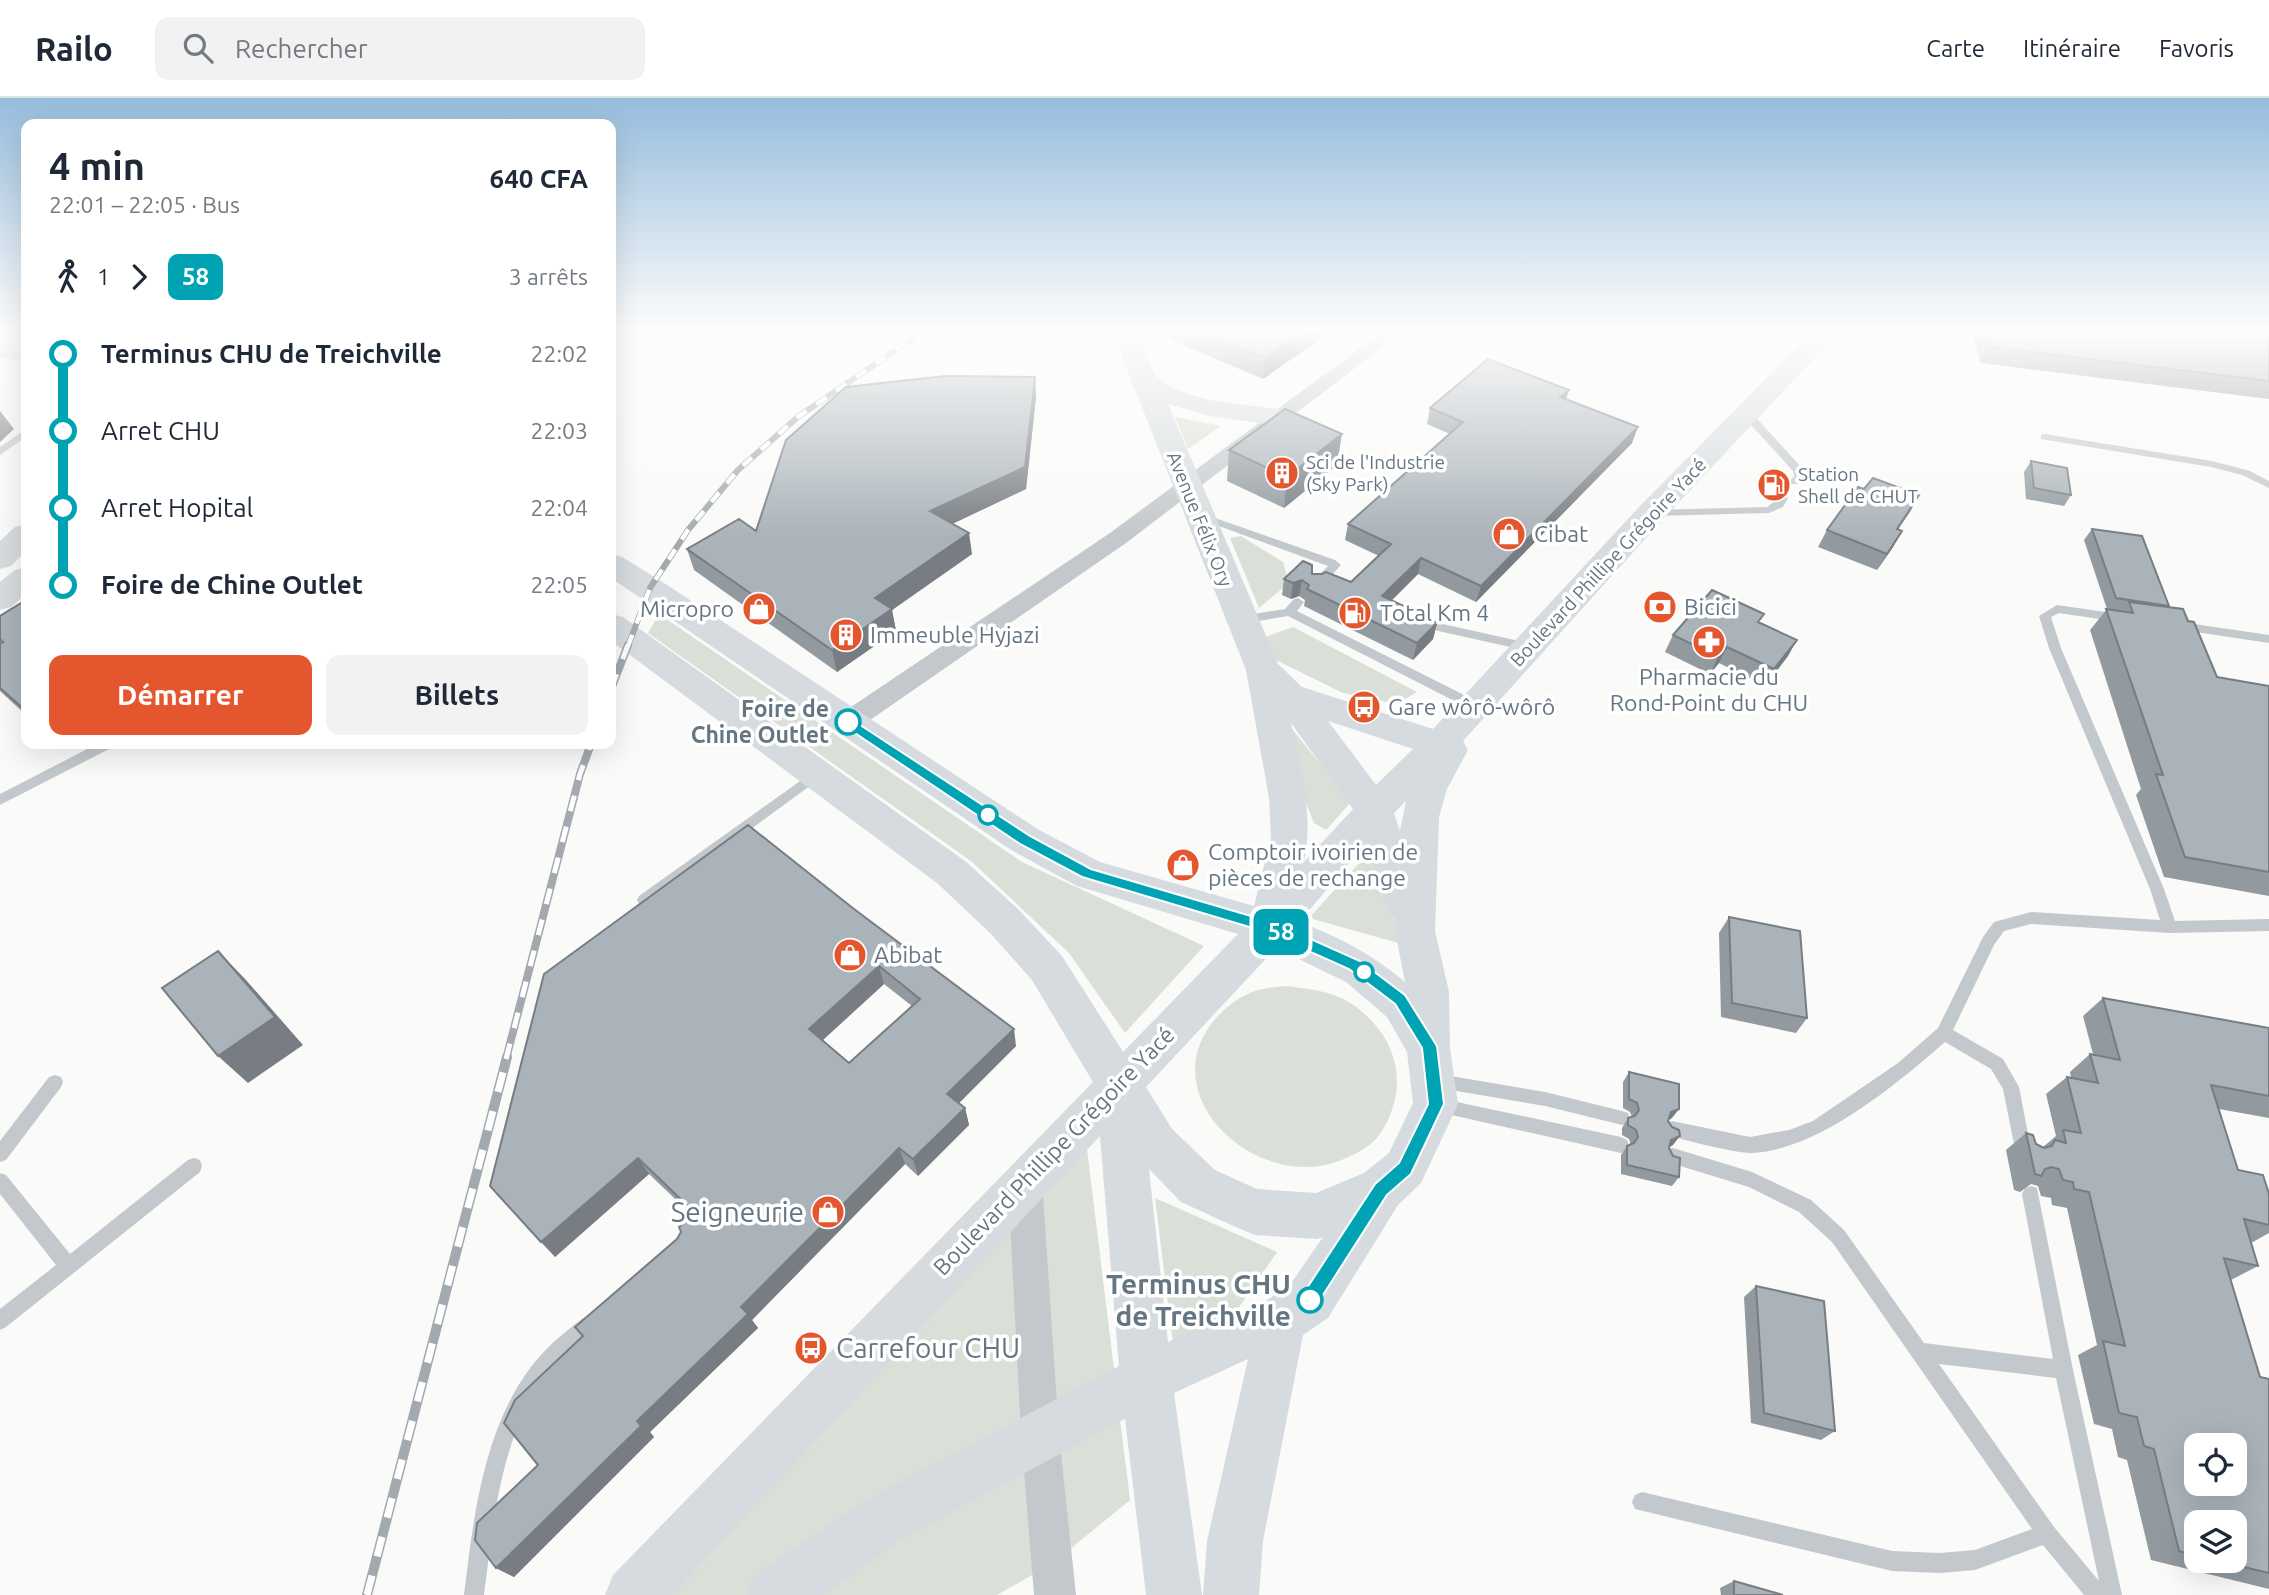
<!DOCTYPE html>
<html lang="fr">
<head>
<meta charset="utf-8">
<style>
	:root { --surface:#fff; --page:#f2f2f3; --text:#1f2937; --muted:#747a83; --line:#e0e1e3; --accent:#e4572e }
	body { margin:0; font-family:Ubuntu,sans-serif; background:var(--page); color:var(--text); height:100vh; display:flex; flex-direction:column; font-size:26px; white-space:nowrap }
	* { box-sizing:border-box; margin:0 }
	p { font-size:23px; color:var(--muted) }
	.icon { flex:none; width:38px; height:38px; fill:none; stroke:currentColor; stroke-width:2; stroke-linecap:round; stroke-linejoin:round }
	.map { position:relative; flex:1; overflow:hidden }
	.details { position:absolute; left:21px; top:21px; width:595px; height:630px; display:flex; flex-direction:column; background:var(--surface); border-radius:14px; box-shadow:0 7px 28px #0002 }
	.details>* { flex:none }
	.badge { padding:0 14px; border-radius:10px; font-size:24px; line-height:46px }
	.buttons { position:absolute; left:2184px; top:1335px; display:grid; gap:14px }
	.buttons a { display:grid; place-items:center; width:63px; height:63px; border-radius:14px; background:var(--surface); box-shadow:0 7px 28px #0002; font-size:35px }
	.map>.badge { position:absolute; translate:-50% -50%; box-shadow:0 0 0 4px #fff }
	.legs { display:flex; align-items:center; gap:10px; height:77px; padding:0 28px; font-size:23px }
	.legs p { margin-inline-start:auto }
	.summary { display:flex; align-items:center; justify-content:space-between; height:119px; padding:0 28px }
	h1 { font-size:38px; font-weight:700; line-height:52px }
	.action { display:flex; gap:14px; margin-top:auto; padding:14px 28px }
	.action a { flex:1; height:80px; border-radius:14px; background:var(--accent); color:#fff; font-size:28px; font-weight:700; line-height:80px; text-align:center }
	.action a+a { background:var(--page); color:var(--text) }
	ul { padding:0 28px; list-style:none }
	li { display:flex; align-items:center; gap:24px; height:77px; font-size:26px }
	li i { display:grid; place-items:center; width:10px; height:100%; margin:0 9px; background:currentColor }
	li i::after { content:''; width:18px; height:18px; margin:-9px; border:5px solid; border-radius:50%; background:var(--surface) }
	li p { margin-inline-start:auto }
	li:first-child i { background:linear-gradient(#0000 50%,currentColor 0) }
	li:last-child i { background:linear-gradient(currentColor 50%,#0000 0) }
	header { display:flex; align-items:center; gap:42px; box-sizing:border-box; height:98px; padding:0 35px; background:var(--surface); border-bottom:2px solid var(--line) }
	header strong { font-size:33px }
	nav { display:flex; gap:38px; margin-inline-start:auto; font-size:24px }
	.search { width:490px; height:63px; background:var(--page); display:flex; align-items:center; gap:18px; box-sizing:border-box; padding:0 24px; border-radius:14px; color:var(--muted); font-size:26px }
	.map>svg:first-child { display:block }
</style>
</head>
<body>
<header>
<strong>Railo</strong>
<div class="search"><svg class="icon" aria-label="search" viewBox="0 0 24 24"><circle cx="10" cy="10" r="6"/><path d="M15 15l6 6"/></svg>Rechercher</div>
<nav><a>Carte</a><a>Itinéraire</a><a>Favoris</a></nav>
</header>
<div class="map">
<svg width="2269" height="1497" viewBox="0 0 2269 1497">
	<rect width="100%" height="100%" fill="#fafaf8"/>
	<path fill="#dadfd7" d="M1175,319L1221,328L1188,351Z
		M1241,438L1283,464L1289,485L1259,510L1230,440Z
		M659,516L1022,764L1204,848L1125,935L1069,855L971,763L648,535Z
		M1293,529L1417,594L1397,606L1343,595L1270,559L1265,539Z
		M1284,621L1351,704L1326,732L1314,725L1274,625Z
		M1373,750L1402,846L1309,820Z
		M1286,888C1309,891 1333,893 1352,906C1398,938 1411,989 1380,1036C1370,1050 1352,1058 1336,1064C1254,1092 1150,996 1216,920C1226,909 1240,898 1255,893C1265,890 1276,889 1286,888Z
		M1087,1051L1130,1402L1053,1465L997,1497H667Z
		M1155,1100L1277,1154L1208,1254H1174Z"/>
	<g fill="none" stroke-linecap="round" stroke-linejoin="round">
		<path fill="#c3c8cc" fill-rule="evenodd" d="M0,231H9L0,239Z
			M1747,313L1751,314L1802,370L1805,379L1799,386H1791L1790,384L1794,378L1793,373L1743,318L1742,316Z
			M26,331V339L0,357V349Z
			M2045,336L2212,363L2250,373L2269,383V390L2242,377L2211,369L2041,341V337Z
			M1783,397L1788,400L1783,409L1769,415L1653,418L1647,415L1653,412L1767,409Z
			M1201,415L1335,462L1341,467L1321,489H1313V483L1328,468L1197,420V416Z
			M1298,500L1304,504L1297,513L1480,605L1481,608L1480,611H1470L1288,518L1241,526L1235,522L1241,518L1285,511L1294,501Z
			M2057,507L2119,516L2125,520L2119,524L2059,515L2051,519L2061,550L2164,791L2175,823L2269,821V833L2170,835L2031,826L2004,833L1994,847L1953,932L2003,961L2019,989L2032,1056L2030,1062L2024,1064L2018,1062L2016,1056L2003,991L1991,971L1945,944C1897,986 1817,1053 1751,1055C1736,1055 1681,1042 1666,1036L1664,1031L1666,1026L1672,1023L1750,1039L1789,1032L1813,1023L1898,965L1938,930L1983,839L1994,824L2031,814L2160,822L2150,791L2049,550L2039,518Z
			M1420,521L1528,545L1534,549L1528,553L1416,528L1414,525Z
			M2180,524L2269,537V545L2176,531L2174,528L2176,525Z
			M97,646H115L113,649L0,707V696Z
			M817,671L822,673L824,676L822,679L649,806H639L637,802L639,798Z
			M1439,976L1545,994L1622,1013L1628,1015L1630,1020L1628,1025L1622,1027L1545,1008L1439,990L1433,988L1431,983L1433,978Z
			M55,977L61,979L63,984L61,989L6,1062L0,1064V1043L49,979Z
			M1438,1000L1621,1039L1627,1042L1629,1047L1627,1052L1621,1055L1438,1014L1432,1012L1430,1007L1432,1002Z
			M1673,1050L1752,1074L1811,1102L1844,1132L1924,1245L2053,1261L2022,1096L2025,1090L2031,1088L2037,1090L2073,1272L2122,1497H2084L2043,1447L1975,1472L1940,1475L1892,1473L1635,1411L1632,1404L1635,1397L1642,1394L1892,1453L1940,1455L1975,1452L2032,1431L1832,1144L1799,1114L1749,1089L1667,1064L1665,1058L1667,1052ZM1939,1266L2056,1280L2099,1483L2054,1429Z
			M194,1060L200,1062L202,1068L200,1074L6,1229L0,1232V1211L56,1167L0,1096V1075L6,1077L70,1156L188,1062Z
			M594,1214L600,1217L603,1223L600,1229C582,1244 562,1258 548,1276C501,1333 493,1426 484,1497H464C475,1406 487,1297 563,1236C573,1228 583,1219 594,1214Z"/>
		<path fill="#c3c8cc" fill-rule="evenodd" d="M1386,231H1406L1126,445L857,631L848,633L839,631L835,624L839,617L1110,435Z
			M1025,1067L1037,1072L1042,1083L1059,1336L1076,1497H1034L1021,1336L1008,1083L1013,1072Z"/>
		<path fill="#d6dbdf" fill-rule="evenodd" d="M1111,231H1137C1142,242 1150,272 1159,280C1191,308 1251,304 1290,314L1294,320L1290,326L1280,328L1209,318L1168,306L1278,566L1302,589L1433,631L1640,408L1815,231H1842L1662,422L1463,643L1468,652L1447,691L1439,719L1435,833L1449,894L1450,950L1458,1006L1421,1085L1398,1107L1328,1220L1303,1237L1263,1443L1259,1497H1203L1207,1443L1248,1261L1174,1295L1202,1497H1146L1125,1321L902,1441L824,1497H747L755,1477L864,1403L1119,1268L1100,1038L672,1497H605L613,1477L1093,984L1032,882L990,835L937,785L611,543V516L623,519L965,763L1018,811L1062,858L1123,954L1238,836L1077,788L1011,752L611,480V456L622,459L661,483L1039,732L1100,764L1254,808L1271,740L1269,700L1246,572ZM1328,623L1413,651L1376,687ZM1291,625L1353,711L1304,764C1314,717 1301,672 1291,625ZM1406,703L1400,733L1394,715ZM1366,746L1387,809L1395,821V833L1405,884C1373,857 1338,838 1299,824ZM1276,850L1346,884L1387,919L1407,954L1413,1005L1389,1055L1364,1075L1316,1095L1257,1091L1215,1072L1172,1031L1146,989ZM1149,1071L1181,1104L1238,1130L1255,1137L1317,1141L1323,1139L1292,1184L1266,1203L1213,1223L1168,1244Z
			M0,243L26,248V264L0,259Z"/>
		<path fill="#d6dbdf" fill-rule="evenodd" d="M26,247V263L14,261L10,255L14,249Z
			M26,426V453L11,468L0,471V443L15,429Z
			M26,469V496L11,509L0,512V484L15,472Z"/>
		<defs>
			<path id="rail-far2" d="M628,548L650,490L688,432L738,372L799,318L927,231"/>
			<path id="rail-far1" d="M611,591L628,547
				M506,961L580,676L591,646"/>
			<path id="rail" d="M367,1497L507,959"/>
		</defs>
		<use href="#rail-far2" stroke="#a2aab0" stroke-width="6"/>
		<use href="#rail-far1" stroke="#a2aab0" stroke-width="8"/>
		<use href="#rail" stroke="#a2aab0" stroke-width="10"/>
		<use href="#rail-far2" stroke="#fff" stroke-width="4.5" stroke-dasharray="12" stroke-linecap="butt"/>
		<use href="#rail-far1" stroke="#fff" stroke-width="5" stroke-dasharray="16" stroke-linecap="butt"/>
		<use href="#rail" stroke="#fff" stroke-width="7" stroke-dasharray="20" stroke-linecap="butt"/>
	</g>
	<path fill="#929a9f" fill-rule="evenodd" d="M1165,231H1334L1263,281L1171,242Z
		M1970,231H2269V301L1981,265Z
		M1036,299L1026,391L952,426L972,456L892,512L896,533L837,574L694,472L687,451L756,433Z
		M1566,301L1632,345L1476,504L1418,476L1391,503L1408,510L1407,516L1410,519L1437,525L1433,541L1413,562L1304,508L1305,502L1299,498L1291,501L1282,497L1284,481L1312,476L1351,484L1379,458L1345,442L1348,426L1450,336L1427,326L1430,310Z
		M1229,352L1337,367L1284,410L1227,383Z
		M2031,363L2071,397L2064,408L2026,401L2024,374Z
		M1864,391L1919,397L1898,431L1893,449L1877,472L1818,449L1827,432Z
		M2092,431L2169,508L2168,509L2188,523L2217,579L2269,588V798L2164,779L2136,697L2141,691L2090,532L2107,511L2084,442Z
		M26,502V617L0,593V518Z
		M1760,525L1788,558L1765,588L1719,565L1710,576L1665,554L1673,537Z
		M748,727L1016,948L959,1005L965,1010L969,1027L918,1078L905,1066L752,1222L758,1230L650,1334L654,1339L514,1479L496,1470L538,1367L583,1238L677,1141L692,1117L649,1076L555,1159ZM884,886L912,908L849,965L822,943Z
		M1729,819L1807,920L1796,935L1721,919L1719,835Z
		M2103,900L2269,930V1020L2219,1011L2238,1072L2269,1096V1135L2253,1144H2251L2258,1168L2231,1182L2260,1279L2269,1281V1491L2151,1462L2127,1362L2118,1359L2112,1331L2094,1326L2078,1257L2097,1247L2067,1110L2052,1107L2051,1100L2041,1098L2038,1088L2031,1086L2020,1094L2014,1092L2006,1052L2026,1035L2036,1046L2043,1049L2056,1038L2046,996L2067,979L2071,980L2070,974L2090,956H2093L2083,918ZM2196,1424L2235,1463H2196Z
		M1629,974L1672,1020L1668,1022L1673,1047L1669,1049L1679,1079L1672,1088L1621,1076V1057L1627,1048L1631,1047L1629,1041L1622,1037V1030L1628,1020L1632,1019L1630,1014L1623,1010V984Z
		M1756,1188L1835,1333L1821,1342L1751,1325L1744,1199Z
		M1734,1483L1783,1497H1721L1720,1490Z"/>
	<path fill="#777d82" d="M1308,231H1334L1263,281L1265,260Z
		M1035,279L1036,299L1026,391L933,435L930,413Z
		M1569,292L1564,308L1560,299Z
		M0,313L14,331L0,344Z
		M1638,329L1632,345L1476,504L1481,488Z
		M1342,336L1337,367L1284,410L1287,379Z
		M1919,397L1910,414L1887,447L1897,431Z
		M1902,433L1893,449L1877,472L1887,456Z
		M969,435L972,456L892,512L896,533L837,574L832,552L875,500Z
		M1421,460L1418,476L1379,515L1382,498Z
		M1302,482L1299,498L1291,501L1293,485Z
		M1437,525L1433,541L1413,562L1417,545Z
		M1797,542L1788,558L1765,588L1774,571Z
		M1727,549L1719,565L1710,576L1718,559Z
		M218,853L246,882L303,947L248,985L218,958Z
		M879,868L884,886L815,949L809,931Z
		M1014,931L1016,948L951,1013L947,996Z
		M965,1010L969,1027L918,1078L913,1061Z
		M1679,1011L1672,1020L1665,1024L1671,1014Z
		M1680,1038L1673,1047L1665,1051L1671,1042Z
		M899,1050L905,1066L752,1222L758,1230L650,1334L654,1339L514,1479L496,1470L637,1323L741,1209Z
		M638,1060L649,1076L555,1159L541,1144Z"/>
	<path fill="#aab3b9" stroke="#777d82" stroke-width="2" fill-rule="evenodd" d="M1193,231H1308L1265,260Z
		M1984,231H2269V283L1990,249Z
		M1488,261L1569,292L1560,299L1638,329L1481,488L1421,460L1382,498L1408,510L1405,513L1410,519L1422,517L1437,525L1417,545L1307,491L1309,487L1302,482L1293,485L1284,481L1303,463L1312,467V476H1322L1326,474L1351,484L1391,446L1348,426L1463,324L1430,310Z
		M945,278L1035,279L1025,369L930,413L969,435L875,500L892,511L832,552L687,451L739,421L756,433L786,342L846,289Z
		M1285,311L1342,336L1287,379L1229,352Z
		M2031,363L2067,370L2071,397L2034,390Z
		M1873,380L1919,397L1897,431L1902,433L1887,456L1827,432L1858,389L1864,391Z
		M2092,431L2142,438L2169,508L2116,500Z
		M1712,492L1764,516L1758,524L1797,542L1774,571L1727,549L1718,559L1673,537Z
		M26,502V611L25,612L0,590V545L3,544L0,541V518Z
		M2129,504L2183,511L2188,523L2194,524L2217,579L2269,588V774L2185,759L2156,676L2163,677L2106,511L2133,515Z
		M748,727L854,811L1014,931L947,996L965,1010L913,1061L899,1050L741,1209L748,1216L637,1323L641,1328L496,1470L475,1442L477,1425L538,1367L504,1325L515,1302L583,1238L575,1229L677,1141L681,1134L679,1129L695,1115L638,1060L541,1144L490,1088L544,876ZM879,868L920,901L849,965L809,931Z
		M1729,819L1800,833L1807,920L1732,905Z
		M218,853L275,919L218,958L162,890Z
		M2103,900L2269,930V998L2211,987L2238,1072L2263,1077L2269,1096V1127L2244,1121L2258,1168L2224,1160L2260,1279L2269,1281V1475L2219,1463H2235V1424H2196V1458L2179,1453L2154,1351L2144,1348L2137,1319L2119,1315L2103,1243L2125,1248L2089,1094L2074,1091L2073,1084L2063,1082L2059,1071L2051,1069L2045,1071L2041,1078L2035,1076L2026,1035L2033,1037L2036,1046L2044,1050L2052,1048L2055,1042L2066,1045L2063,1032L2081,1035L2067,979L2098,985L2090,956L2120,962ZM2196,1348H2235V1386H2196Z
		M1629,974L1679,986V1011L1671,1014L1668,1023L1672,1029L1679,1032L1680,1038L1671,1042L1669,1050L1673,1058L1680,1060L1679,1079L1627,1067V1048L1634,1045L1638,1039L1636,1032L1628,1027V1020L1635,1018L1639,1012L1637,1005L1629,1001Z
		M1756,1188L1824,1203L1835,1333L1764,1315Z
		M1734,1483L1783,1497H1734Z"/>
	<linearGradient id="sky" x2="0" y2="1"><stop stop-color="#96bcdc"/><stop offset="0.53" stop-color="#fdfdfc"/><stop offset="1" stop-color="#fdfdfc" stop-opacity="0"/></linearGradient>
	<rect width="2269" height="440" fill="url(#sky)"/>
	<path fill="#00a3b4" stroke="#fff" stroke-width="2" d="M848,619L1030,738L1091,771L1275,825L1360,863L1405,897L1437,948L1444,1006L1411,1076L1387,1097L1316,1208L1310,1211L1303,1208L1301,1202L1303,1196L1375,1086L1399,1065L1428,1006L1422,950L1395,906L1349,871L1266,834L1082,779L1020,746L843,627L841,624Z"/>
	<defs>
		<symbol id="building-disc" viewBox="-11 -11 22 22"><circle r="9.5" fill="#e4572e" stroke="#fff"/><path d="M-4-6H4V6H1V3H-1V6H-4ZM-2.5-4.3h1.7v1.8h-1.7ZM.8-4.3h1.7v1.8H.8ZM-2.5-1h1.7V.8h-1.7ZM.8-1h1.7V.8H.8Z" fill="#fff"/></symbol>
		<symbol id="fuel-disc" viewBox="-11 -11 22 22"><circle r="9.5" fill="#e4572e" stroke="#fff"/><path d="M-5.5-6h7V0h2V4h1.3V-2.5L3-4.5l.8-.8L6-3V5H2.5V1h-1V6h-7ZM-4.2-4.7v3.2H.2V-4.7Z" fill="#fff"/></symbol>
		<symbol id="shop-disc" viewBox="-11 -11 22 22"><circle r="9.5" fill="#e4572e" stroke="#fff"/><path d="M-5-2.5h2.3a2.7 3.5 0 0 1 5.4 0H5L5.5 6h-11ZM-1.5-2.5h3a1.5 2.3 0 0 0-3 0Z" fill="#fff"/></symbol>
		<symbol id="bank-disc" viewBox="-11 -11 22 22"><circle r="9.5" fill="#e4572e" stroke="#fff"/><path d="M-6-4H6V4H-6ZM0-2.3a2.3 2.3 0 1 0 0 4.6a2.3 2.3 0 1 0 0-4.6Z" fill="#fff"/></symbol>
		<symbol id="pharmacy-disc" viewBox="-11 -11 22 22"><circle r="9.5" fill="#e4572e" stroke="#fff"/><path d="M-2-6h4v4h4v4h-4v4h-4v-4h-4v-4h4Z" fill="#fff"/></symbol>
		<symbol id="bus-disc" viewBox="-11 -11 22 22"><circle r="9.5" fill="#e4572e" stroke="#fff"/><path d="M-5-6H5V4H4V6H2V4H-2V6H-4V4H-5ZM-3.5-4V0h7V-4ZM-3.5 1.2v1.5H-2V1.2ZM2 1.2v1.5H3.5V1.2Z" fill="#fff"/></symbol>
	</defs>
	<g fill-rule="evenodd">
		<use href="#building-disc" x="1263" y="356" width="38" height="38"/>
		<use href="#fuel-disc" x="1755" y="368" width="38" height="38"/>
		<use href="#shop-disc" x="1490" y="417" width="38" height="38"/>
		<use href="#bank-disc" x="1641" y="490" width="38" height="38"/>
		<use href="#shop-disc" x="740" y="492" width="38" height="38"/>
		<use href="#fuel-disc" x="1336" y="496" width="38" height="38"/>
		<use href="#building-disc" x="827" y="518" width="38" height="38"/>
		<use href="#pharmacy-disc" x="1690" y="525" width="38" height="38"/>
		<use href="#bus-disc" x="1345" y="590" width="38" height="38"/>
		<use href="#shop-disc" x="1164" y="748" width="38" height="38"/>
		<use href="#shop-disc" x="831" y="838" width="38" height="38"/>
		<use href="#shop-disc" x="809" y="1095" width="38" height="38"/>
		<use href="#bus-disc" x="792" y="1231" width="38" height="38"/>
	</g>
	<g fill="#fff" stroke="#00a3b4" stroke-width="3.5">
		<circle cx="848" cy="624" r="12"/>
		<circle cx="988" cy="717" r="9"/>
		<circle cx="1364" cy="874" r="9"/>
		<circle cx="1310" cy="1202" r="12"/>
	</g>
	<g text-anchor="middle" stroke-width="7" stroke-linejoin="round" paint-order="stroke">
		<g font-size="19" fill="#657683" stroke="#fff" text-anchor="start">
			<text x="1306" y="371">Sci de l'Industrie<tspan x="1306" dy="22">(Sky Park)</tspan></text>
			<text x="1798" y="383">Station<tspan x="1798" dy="22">Shell de CHUT</tspan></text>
		</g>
		<g font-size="19" fill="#657683" stroke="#fff">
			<text transform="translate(1200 421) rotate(68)" y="7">Avenue Félix Ory</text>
			<text transform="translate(1608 464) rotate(-47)" y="7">Boulevard Phillipe Grégoire Yacé</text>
		</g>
		<g font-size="23" fill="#657683" stroke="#fff" text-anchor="start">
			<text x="1534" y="444">Cibat</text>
			<text x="1684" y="517">Bicici</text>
			<text x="734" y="519" text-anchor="end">Micropro</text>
			<text x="1380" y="523">Total Km 4</text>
			<text x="870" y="545">Immeuble Hyjazi</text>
			<text x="1709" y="587" text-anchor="middle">Pharmacie du<tspan x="1709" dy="26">Rond-Point du CHU</tspan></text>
			<text x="1388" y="617">Gare wôrô-wôrô</text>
			<text x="1208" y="762">Comptoir ivoirien de<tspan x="1208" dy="26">pièces de rechange</tspan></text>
			<text x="874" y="865">Abibat</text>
		</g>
		<g font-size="23" font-weight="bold" fill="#657683" stroke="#fff" text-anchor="end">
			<text x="829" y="619">Foire de<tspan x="829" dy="26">Chine Outlet</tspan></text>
		</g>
		<g font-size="23" fill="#657683" stroke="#fff">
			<text transform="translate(1054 1053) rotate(-46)" y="8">Boulevard Phillipe Grégoire Yacé</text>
		</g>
		<g font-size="28" fill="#657683" stroke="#fff" text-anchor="end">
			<text x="804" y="1124">Seigneurie</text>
			<text x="836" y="1260" text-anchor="start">Carrefour CHU</text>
		</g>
		<g font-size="28" font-weight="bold" fill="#657683" stroke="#fff" text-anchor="end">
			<text x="1291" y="1196">Terminus CHU<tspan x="1291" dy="32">de Treichville</tspan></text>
		</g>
	</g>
</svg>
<div class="buttons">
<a><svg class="icon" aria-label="locate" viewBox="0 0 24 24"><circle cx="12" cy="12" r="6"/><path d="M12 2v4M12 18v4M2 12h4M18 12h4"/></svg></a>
<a><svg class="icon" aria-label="layers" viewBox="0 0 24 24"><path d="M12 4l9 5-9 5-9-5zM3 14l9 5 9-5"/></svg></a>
</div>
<b class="badge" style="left:1281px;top:834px;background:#00a3b4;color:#fff">58</b>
<section class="details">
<div class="summary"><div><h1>4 min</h1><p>22:01 – 22:05 · Bus</p></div><b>640 CFA</b></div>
<div class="legs"><svg class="icon" aria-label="walk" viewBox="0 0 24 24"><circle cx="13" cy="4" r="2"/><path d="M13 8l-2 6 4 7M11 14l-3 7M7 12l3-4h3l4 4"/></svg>1<svg class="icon" aria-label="forward" viewBox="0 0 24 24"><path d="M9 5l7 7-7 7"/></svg><b class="badge" style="background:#00a3b4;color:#fff">58</b><p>3 arrêts</p></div>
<ul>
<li><i style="color:#00a3b4"></i><b>Terminus CHU de Treichville</b><p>22:02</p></li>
<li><i style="color:#00a3b4"></i><span>Arret CHU</span><p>22:03</p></li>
<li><i style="color:#00a3b4"></i><span>Arret Hopital</span><p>22:04</p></li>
<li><i style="color:#00a3b4"></i><b>Foire de Chine Outlet</b><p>22:05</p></li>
</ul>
<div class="action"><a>Démarrer</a><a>Billets</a></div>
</section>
</div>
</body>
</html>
